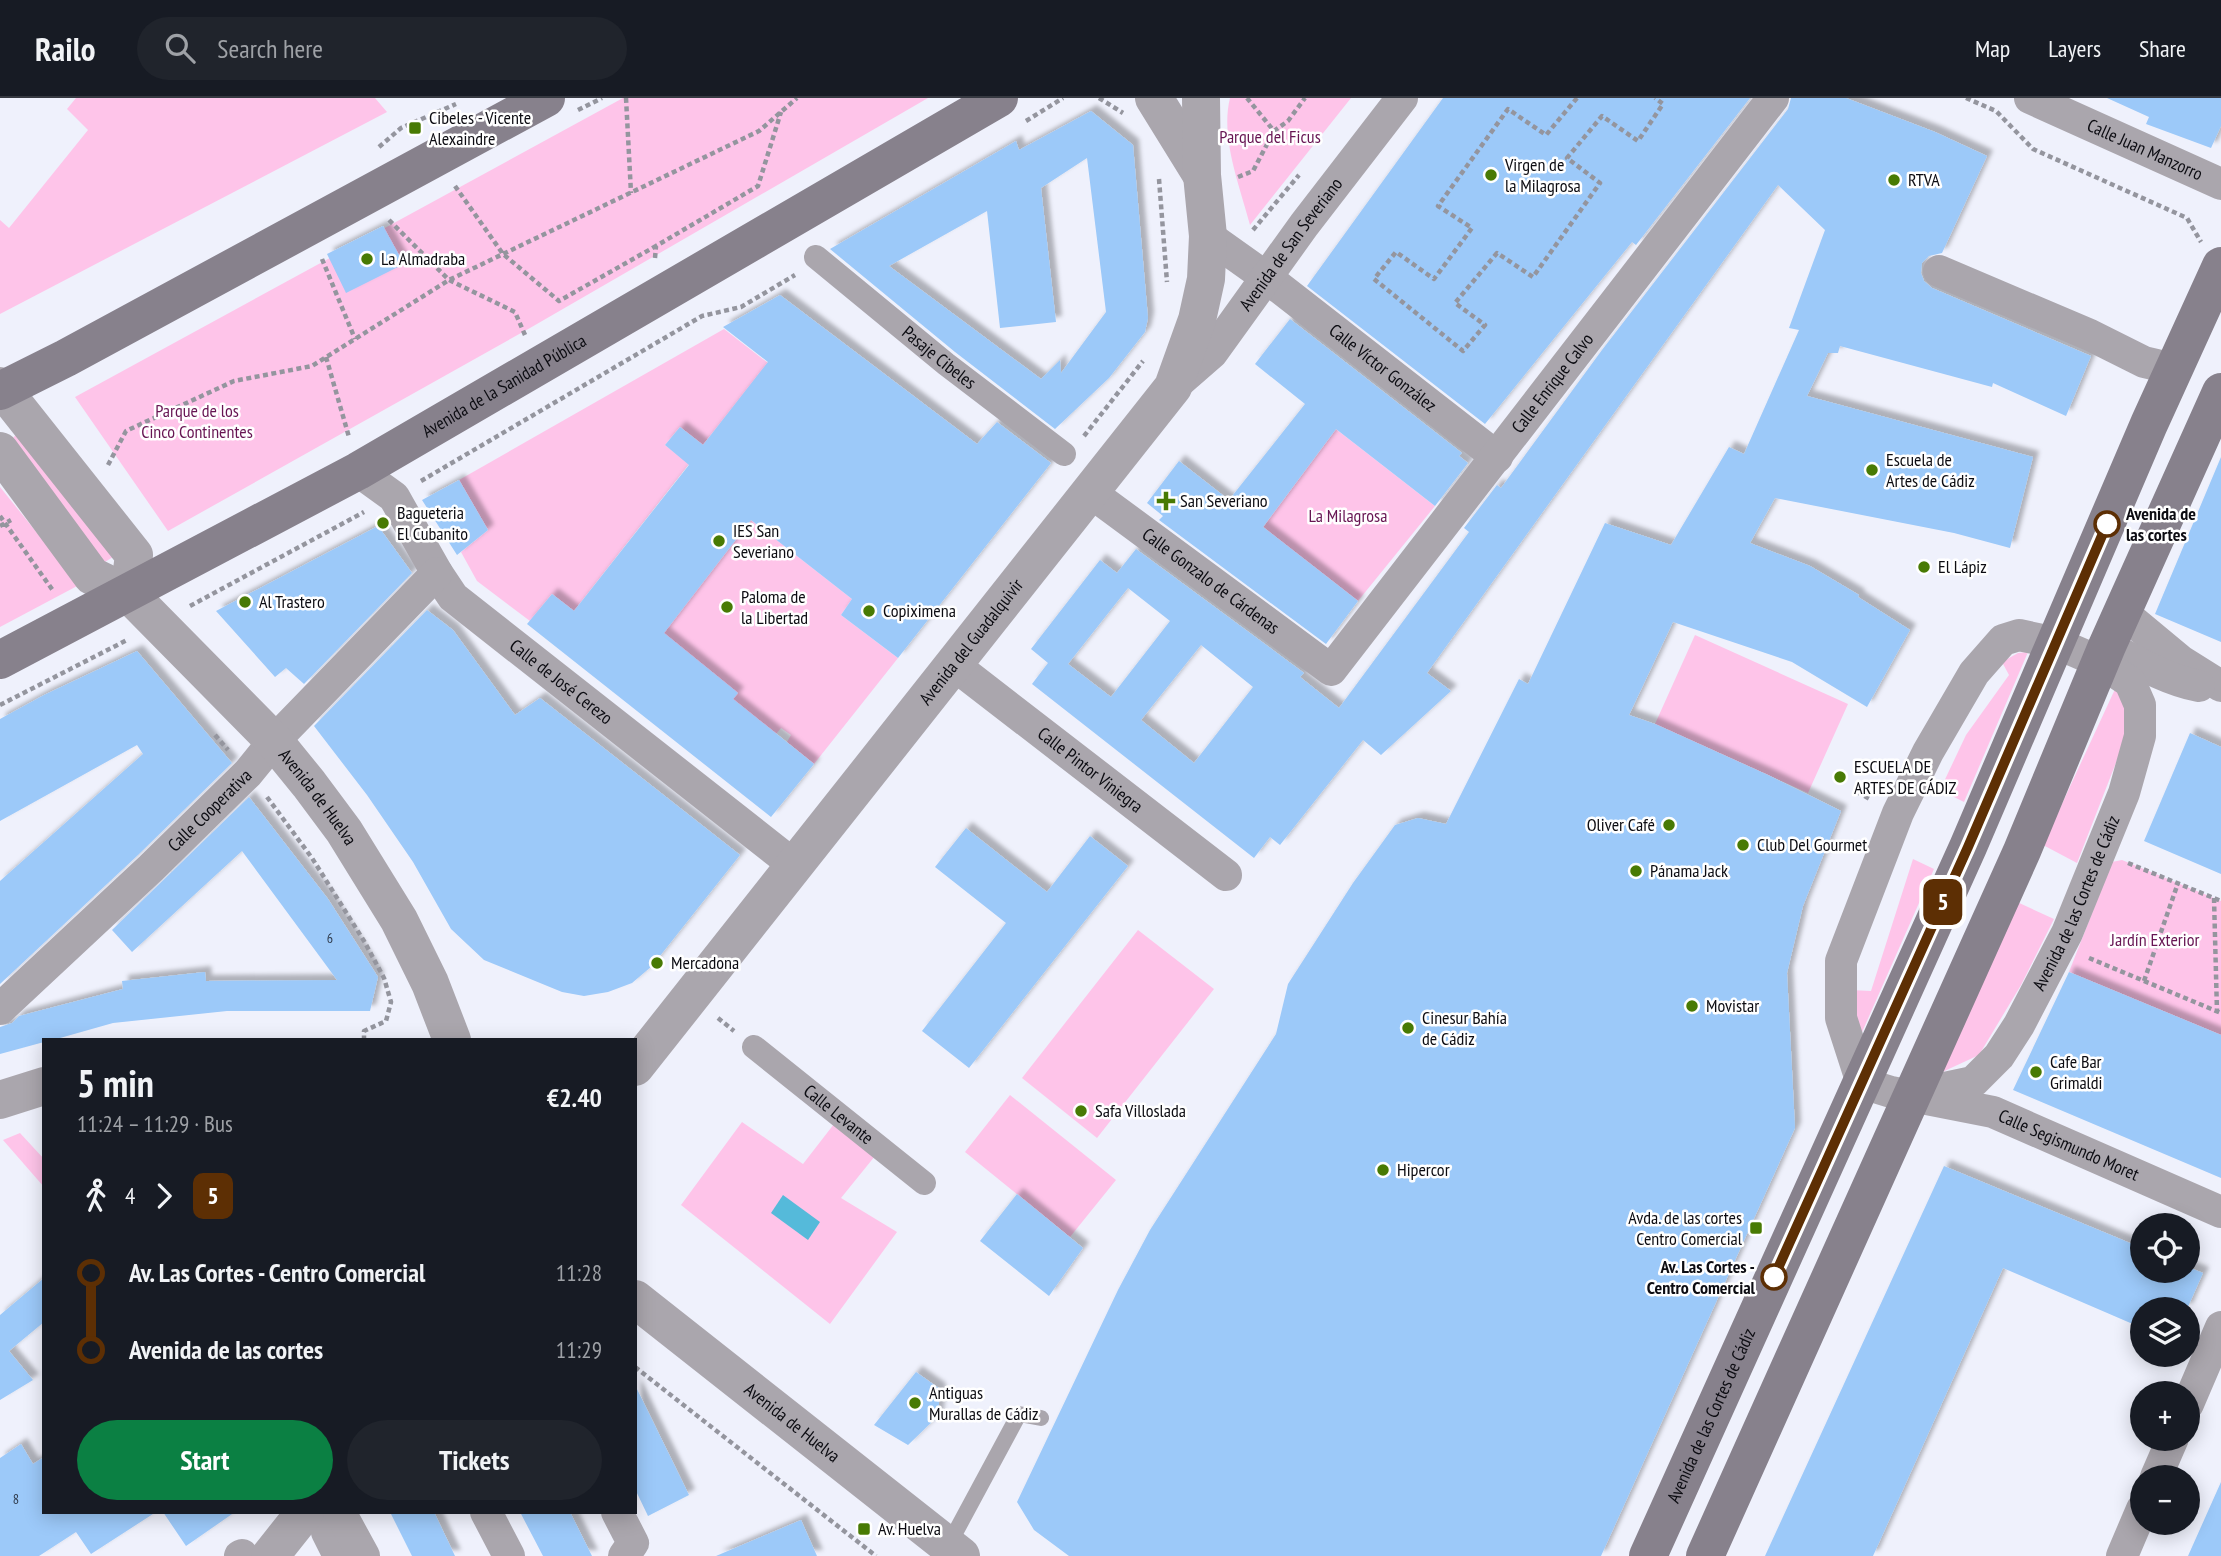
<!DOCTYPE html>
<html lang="en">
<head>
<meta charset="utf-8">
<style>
	:root { --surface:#171b24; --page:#20242c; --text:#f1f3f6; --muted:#9ea1a6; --line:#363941; --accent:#0b8043 }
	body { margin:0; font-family:"PT Sans Narrow",sans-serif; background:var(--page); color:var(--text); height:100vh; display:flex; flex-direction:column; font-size:26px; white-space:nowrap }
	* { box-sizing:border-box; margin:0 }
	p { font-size:23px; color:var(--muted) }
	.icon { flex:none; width:38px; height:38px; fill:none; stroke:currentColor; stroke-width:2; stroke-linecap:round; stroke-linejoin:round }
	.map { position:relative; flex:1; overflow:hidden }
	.side { position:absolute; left:42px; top:940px; width:595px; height:476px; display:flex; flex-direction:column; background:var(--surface); border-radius:0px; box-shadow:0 4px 18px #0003 }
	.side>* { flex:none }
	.badge { padding:0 14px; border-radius:10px; font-size:24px; line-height:46px }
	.buttons { position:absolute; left:2130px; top:1115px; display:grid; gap:14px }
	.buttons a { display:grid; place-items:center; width:70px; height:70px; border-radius:50%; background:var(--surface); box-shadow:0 4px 18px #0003; font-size:35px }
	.map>.badge { position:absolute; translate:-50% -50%; box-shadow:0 0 0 4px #fff }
	.legs { display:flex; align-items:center; gap:10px; height:77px; padding:0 35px; font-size:23px }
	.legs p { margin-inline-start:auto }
	.summary { display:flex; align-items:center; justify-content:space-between; height:119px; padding:0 35px }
	h1 { font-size:38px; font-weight:600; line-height:52px }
	.cta { display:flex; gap:14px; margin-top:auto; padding:14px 35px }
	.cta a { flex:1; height:80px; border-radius:42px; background:var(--accent); color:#fff; font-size:28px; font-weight:600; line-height:80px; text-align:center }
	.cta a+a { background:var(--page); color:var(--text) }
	ul { padding:0 35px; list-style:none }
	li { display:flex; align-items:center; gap:24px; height:77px; font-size:26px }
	li i { display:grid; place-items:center; width:10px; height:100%; margin:0 9px; background:currentColor }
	li i::after { content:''; width:18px; height:18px; margin:-9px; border:5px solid; border-radius:50%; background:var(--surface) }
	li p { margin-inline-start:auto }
	li:first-child i { background:linear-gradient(#0000 50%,currentColor 0) }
	li:last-child i { background:linear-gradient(currentColor 50%,#0000 0) }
	header { display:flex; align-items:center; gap:42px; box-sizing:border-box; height:98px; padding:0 35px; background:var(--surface); border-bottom:2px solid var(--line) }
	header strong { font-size:33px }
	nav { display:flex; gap:38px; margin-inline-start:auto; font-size:24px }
	.search { width:490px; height:63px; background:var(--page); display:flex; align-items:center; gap:18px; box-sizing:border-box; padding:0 24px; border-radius:38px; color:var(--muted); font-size:26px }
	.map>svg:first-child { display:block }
</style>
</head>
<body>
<header>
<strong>Railo</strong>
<div class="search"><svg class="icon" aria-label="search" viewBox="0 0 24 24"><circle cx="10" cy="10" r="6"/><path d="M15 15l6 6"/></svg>Search here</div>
<nav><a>Map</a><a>Layers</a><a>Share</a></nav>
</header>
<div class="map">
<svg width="2221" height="1458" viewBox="0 0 2221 1458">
	<defs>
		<filter id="shadow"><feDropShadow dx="6" dy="-6" stdDeviation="2" flood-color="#0004"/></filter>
	</defs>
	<rect width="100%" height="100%" fill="#eff1fc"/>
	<path fill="#fec4e9" d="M76,0H375L387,14L0,216V122L9,130L88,32L67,11Z
		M623,0H928L530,230L168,433L75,299Z
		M1230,0H1351L1250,127C1240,88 1220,40 1230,0Z
		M724,231L768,265L703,347L680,329L665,347L689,366L574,513L552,496L530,523L477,483L461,454L488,432L459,382Z
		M1336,331L1435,408L1358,503L1263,429Z
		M18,334L113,459L100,467L9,345Z
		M0,389L79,487L0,529Z
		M751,422L852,501L841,517L898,560L814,666L787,644L791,637L781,630L776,636L658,542Z
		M1695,537L1848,606L1808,695L1655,626Z
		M2028,554L1964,704L1940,692L1966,637L2009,577L2002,564L2018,555Z
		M2116,589L2127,601L2124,644L2077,765L2043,747Z
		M1913,761L1934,771L1859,941L1850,892L1871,893Z
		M2122,762L2221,803V937L2069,874L2112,764Z
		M2017,804L2054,821L2021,887L1979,957L1938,976Z
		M1138,832L1214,891L1097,1040L1022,980Z
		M1010,997L1116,1082L1070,1139L965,1054Z
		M742,1024L803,1066L834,1026L875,1058L841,1100L897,1134L830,1226L681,1107Z
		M20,1035L44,1061V1089L3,1042Z"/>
	<path fill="#55bada" d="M783,1097L820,1124L808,1142L771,1115Z"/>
	<path fill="#9cc9f9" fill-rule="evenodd" filter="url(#shadow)" d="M1443,0H1750L1636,147L1632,144L1485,326L1307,188Z
		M1791,0H1846L1935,34L1987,58L1942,155L1929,158L1922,165L1921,175L1924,183L1932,190L2091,258L2066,318L1993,285L1992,289L1840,248L1838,255H1828L1807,298L2033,359L2010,450L1954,435L1775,400L1750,445L1810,468L1859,497L1858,499L1910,532L1867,609L1792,564L1673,524L1629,617L1655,626L1770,678L1841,713L1803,808L1787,875L1795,1030L1601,1458H1069L1034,1432L1017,1404L1118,1192L1150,1132L1276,936L1288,886L1353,785L1395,727L1418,720L1446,726L1519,581L1528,586L1605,425L1671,447L1729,349L1744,356L1799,232L1789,230L1825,132L1778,87L1427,575L1451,593L1381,657L1363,642L1280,747L1270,739L1254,760L1032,586L1048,565L1031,551L1100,462L1117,475L1136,451L1304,575L1300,579L1339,610L1469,434L1464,430L1497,387L1501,390L1602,252L1788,11ZM1128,490L1170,523L1111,599L1068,566ZM1201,547L1253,589L1194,665L1141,622Z
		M2107,0H2221V28L2211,50L2146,26L2149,19Z
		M1091,13L1133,47L1148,220L1145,234L1109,280L1055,331L955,254L830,151L1016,43L1019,52ZM1087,60L1106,214L1061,275L1060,262L1041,281L889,168L987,113L1000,230L1056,224L1041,90Z
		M383,128L404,166L346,195L327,156Z
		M780,197L977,346L997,324L1051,365L898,560L841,517L852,501L751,422L664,535L738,595L733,601L814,666L771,719L527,526L552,496L574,513L689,367L665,347L680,329L703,347L768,264L723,229Z
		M1290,221L1462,355L1459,358L1468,365L1435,408L1336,331L1263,429L1358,503L1326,546L1159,422L1163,418L1147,405L1179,363L1229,402L1305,306L1255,266Z
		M2221,359V544L2155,516Z
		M459,382L488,432L457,457L422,402Z
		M378,428L412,475L304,586L286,570L275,579L216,513Z
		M427,512L453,532L515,617L540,600L740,757L652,868L632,885L608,894L584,898L562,894L484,862L451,831L413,764L367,697L314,628Z
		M137,553L232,665L138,757L0,886V783L143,656L137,647L0,723V621L44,597Z
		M2190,635L2221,649V776L2144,743Z
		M249,699L328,801L378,879L370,913H227L113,925L53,942H44V944L0,956V929L12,925L19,918L123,891L122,883L205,874L206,883L337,882L242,753L132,854L112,832Z
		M966,730L1047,794L1090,738L1128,768L969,970L922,933L1006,825L935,769Z
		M2069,874L2221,937V1080L2013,992Z
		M1944,1068L2142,1150V1172H2188V1169L2203,1175L2187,1211H2142V1230L2003,1170L1873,1458H1765Z
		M1017,1096L1083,1150L1049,1198L980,1143Z
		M44,1180V1224L9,1253L33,1282L0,1302V1217Z
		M916,1274L940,1291L938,1318L908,1347L874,1327Z
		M635,1287L689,1397L648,1418L635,1391Z
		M21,1346L33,1366L44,1359V1414H156L91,1456L76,1434L39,1458H0V1360Z
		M2221,1384V1458H2188Z
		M163,1414H235L186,1448Z
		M390,1414H434L455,1458H412Z
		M520,1414H570L592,1458H543Z
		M801,1422L817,1458H716Z"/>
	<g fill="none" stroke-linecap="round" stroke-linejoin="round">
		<path stroke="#94959e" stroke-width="4.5" stroke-dasharray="5 3.5" stroke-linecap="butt" d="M626,0L631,95
			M1099,0L1123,15
			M1247,0L1274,33L1288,23L1305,0
			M1577,0L1546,37L1508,11L1438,108L1472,130L1434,181L1396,154L1374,181L1463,253L1485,227L1455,205L1497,155L1533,179L1600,85L1567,60L1602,18L1638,43L1663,6L1655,0
			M1966,0L1996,13L2033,51L2187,120L2201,144
			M578,12L602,0
			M1026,23L1063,0
			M379,49L401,30L456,6
			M1238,79L1253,73L1274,33
			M1159,81L1167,184
			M455,88L503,156L559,203L656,148
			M389,122L449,182L515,214L525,237
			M1253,132L1299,77
			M655,160L656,148L758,88L781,14
			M322,161L355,241
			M326,259L349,339
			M1084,338L1143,263
			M108,367L126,333L234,283L312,268L449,182L759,33L797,0
			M421,383L702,218L741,209L795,177
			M0,418L54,494
			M0,428L11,422
			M190,508L364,414
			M0,607L127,542
			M215,637L228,652
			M1857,694L1870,701
			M267,699L312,760L364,843L384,880L391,904L386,923L364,933V942
			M2128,765L2221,803
			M2214,800L2217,914
			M2089,860L2221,915
			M2144,883L2178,785
			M718,920L734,933
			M635,1269L876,1458"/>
		<path stroke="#aaa6ad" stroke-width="16" d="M948,1448L1019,1316L1041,1320"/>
		<g stroke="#aaa6ad" stroke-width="24">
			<path id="s1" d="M816,159L946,266L1064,356"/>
			<path id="s2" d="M754,949L924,1085"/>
		</g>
		<g stroke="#aaa6ad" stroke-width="32">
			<path id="s3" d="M2030,0L2221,86"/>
			<path id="s4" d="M1208,138L1267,180L1497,359"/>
			<path d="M1939,173L2090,237L2144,264L2174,271"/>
			<path id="s5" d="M1173,289L1212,255L1304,127L1402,0"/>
			<path id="s6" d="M358,373L394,399L437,475L453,499L794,767"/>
			<path id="s7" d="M1090,394L1331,572L1773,0"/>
			<path d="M2122,514L2181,563L2221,588"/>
			<path d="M2109,549C2137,564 2167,582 2199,588"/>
			<path id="s8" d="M954,567L1226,777"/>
			<path id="s9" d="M0,911L151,770L248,675L274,643L437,475"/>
			<path id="s10" d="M1912,997L1973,984L1999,958L2019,927L2067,835L2124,695L2140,638V607L2130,584L2100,564L2056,545L2019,537L2003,542L1974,575L1928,654L1898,715L1841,863V920L1862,985L1891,994L1993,1014L2221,1114"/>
			<path d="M2188,1306L2221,1229"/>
			<path d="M2156,1379L2173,1340"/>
			<path d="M323,1414L327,1434L339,1458"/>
			<path d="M340,1414L364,1458"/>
			<path d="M486,1414L509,1458"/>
			<path d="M617,1414L633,1445L624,1458"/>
			<path d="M240,1458L242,1457"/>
			<path d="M2122,1458L2142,1411"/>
		</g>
		<g stroke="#aaa6ad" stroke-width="38">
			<path d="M1154,0L1201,76"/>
			<path d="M0,288L134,457L129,496"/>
			<path id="s11" d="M0,353L92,478L129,496L274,643L309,686L344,733L399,822L430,885L452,942"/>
			<path id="s12" d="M635,969L1173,289L1197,222L1206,181L1208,138L1202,77L1201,0"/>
			<path d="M0,1002L44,988"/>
			<path id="s13" d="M635,1201L961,1458"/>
			<path d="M270,1458L305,1414"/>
		</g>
		<g stroke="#87818c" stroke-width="38">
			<path d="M0,293L66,260L546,0"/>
			<path id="s14" d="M0,562L358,373L999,0"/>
			<path id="s15" d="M1648,1458L1968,749L2149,326L2221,168"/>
			<path d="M1705,1458L2022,753L2107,548L2221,294"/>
		</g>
	</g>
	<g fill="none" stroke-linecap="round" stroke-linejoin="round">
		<defs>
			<path id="line-1" d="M1774,1179L1968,749L2107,426"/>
		</defs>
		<use href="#line-1" stroke="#fff" stroke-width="16"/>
		<use href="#line-1" stroke="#5d2f04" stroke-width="10"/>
	</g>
	<g fill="#487a04" stroke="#fff" stroke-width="2.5">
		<rect x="408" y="23" width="14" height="14" rx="3.5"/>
		<circle cx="1491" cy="77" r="7"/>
		<circle cx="1894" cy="82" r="7"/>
		<circle cx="367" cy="161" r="7"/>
		<circle cx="1872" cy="372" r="7"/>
		<path d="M1162.5 392.5h7v7h7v7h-7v7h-7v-7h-7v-7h7z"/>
		<circle cx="383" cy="425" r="7"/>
		<circle cx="719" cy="443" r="7"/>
		<circle cx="1924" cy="469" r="7"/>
		<circle cx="245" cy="504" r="7"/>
		<circle cx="727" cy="509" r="7"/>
		<circle cx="869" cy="513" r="7"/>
		<circle cx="1840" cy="679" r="7"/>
		<circle cx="1669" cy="727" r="7"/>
		<circle cx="1743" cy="747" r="7"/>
		<circle cx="1636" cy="773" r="7"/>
		<circle cx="657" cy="865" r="7"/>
		<circle cx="1692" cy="908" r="7"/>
		<circle cx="1408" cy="930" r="7"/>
		<circle cx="2036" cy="974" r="7"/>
		<circle cx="1081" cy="1013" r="7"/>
		<circle cx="1383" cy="1072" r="7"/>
		<rect x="1749" y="1123" width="14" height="14" rx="3.5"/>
		<circle cx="915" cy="1305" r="7"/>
		<rect x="857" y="1424" width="14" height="14" rx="3.5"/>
	</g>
	<g fill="#fff" stroke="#5d2f04" stroke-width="3.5">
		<circle cx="2107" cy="426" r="12"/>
		<circle cx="1774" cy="1179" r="12"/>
	</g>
	<g text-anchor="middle" stroke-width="5" stroke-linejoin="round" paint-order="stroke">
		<g font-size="14" fill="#303b4c">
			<text x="330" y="845">6</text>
			<text x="16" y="1406">8</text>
		</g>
		<g font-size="18" fill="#0c0c12" stroke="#fff" text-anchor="start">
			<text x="429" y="26">Cibeles - Vicente<tspan x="429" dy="21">Alexaindre</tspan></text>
			<text x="1505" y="73">Virgen de<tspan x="1505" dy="21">la Milagrosa</tspan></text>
			<text x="1908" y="88">RTVA</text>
			<text x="381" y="167">La Almadraba</text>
			<text x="1886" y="368">Escuela de<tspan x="1886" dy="21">Artes de Cádiz</tspan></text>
			<text x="1180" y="409">San Severiano</text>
			<text x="397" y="421">Bagueteria<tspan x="397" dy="21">El Cubanito</tspan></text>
			<text x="733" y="439">IES San<tspan x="733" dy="21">Severiano</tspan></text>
			<text x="1938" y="475">El Lápiz</text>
			<text x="741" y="505">Paloma de<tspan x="741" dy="21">la Libertad</tspan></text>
			<text x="259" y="510">Al Trastero</text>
			<text x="883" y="519">Copiximena</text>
			<text x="1854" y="675">ESCUELA DE<tspan x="1854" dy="21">ARTES DE CÁDIZ</tspan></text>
			<text x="1655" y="733" text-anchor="end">Oliver Café</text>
			<text x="1757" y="753">Club Del Gourmet</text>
			<text x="1650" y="779">Pánama Jack</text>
			<text x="671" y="871">Mercadona</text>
			<text x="1706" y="914">Movistar</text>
			<text x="1422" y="926">Cinesur Bahía<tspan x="1422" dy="21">de Cádiz</tspan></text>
			<text x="2050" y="970">Cafe Bar<tspan x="2050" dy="21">Grimaldi</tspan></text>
			<text x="1095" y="1019">Safa Villoslada</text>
			<text x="1397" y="1078">Hipercor</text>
			<text x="1742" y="1126" text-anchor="end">Avda. de las cortes<tspan x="1742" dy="21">Centro Comercial</tspan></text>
			<text x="929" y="1301">Antiguas<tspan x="929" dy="21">Murallas de Cádiz</tspan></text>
			<text x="878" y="1437">Av. Huelva</text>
		</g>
		<g font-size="18" fill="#671553" stroke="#fff">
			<text x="1270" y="45">Parque del Ficus</text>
			<text x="197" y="319">Parque de los<tspan x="197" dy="21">Cinco Continentes</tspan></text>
			<text x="1348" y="424">La Milagrosa</text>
			<text x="2155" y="848">Jardín Exterior</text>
		</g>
		<g font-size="18" fill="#0c0c12" stroke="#fff">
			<text dy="6" stroke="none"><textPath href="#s3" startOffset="126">Calle Juan Manzorro</textPath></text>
			<text dy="6" stroke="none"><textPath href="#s5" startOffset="186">Avenida de San Severiano</textPath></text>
			<text dy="6" stroke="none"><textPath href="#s1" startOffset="159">Pasaje Cibeles</textPath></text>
			<text dy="6" stroke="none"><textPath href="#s4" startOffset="219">Calle Víctor González</textPath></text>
			<text dy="6" stroke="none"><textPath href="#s7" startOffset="662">Calle Enrique Calvo</textPath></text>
			<text dy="6" stroke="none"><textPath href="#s14" startOffset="574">Avenida de la Sanidad Pública</textPath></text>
			<text dy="6" stroke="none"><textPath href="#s7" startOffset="150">Calle Gonzalo de Cárdenas</textPath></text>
			<text dy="6" stroke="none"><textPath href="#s12" startOffset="542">Avenida del Guadalquivir</textPath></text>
			<text dy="6" stroke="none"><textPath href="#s6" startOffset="298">Calle de José Cerezo</textPath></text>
			<text dy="6" stroke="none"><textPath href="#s8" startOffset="172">Calle Pintor Viniegra</textPath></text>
			<text dy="6" stroke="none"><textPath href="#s11" startOffset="474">Avenida de Huelva</textPath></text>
			<text dy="6" stroke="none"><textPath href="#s9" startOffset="289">Calle Cooperativa</textPath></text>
			<text dy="6" stroke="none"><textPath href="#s10" startOffset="271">Avenida de las Cortes de Cádiz</textPath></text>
			<text dy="6" stroke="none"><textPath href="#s2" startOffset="108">Calle Levante</textPath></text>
			<text dy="6" stroke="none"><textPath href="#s10" startOffset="1349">Calle Segismundo Moret</textPath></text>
			<text dy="6" stroke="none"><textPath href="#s15" startOffset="154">Avenida de las Cortes de Cádiz</textPath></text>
			<text dy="6" stroke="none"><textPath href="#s13" startOffset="200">Avenida de Huelva</textPath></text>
		</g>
		<g font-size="18" font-weight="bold" fill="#0c0c12" stroke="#fff" text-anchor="start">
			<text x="2126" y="422">Avenida de<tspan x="2126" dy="21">las cortes</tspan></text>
			<text x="1755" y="1175" text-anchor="end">Av. Las Cortes -<tspan x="1755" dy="21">Centro Comercial</tspan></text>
		</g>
	</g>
</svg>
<div class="buttons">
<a><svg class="icon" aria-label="locate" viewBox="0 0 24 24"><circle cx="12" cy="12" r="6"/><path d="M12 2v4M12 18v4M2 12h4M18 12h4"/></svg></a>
<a><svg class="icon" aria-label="layers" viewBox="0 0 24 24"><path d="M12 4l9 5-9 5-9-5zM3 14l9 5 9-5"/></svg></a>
<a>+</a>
<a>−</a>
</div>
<b class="badge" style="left:1943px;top:804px;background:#5d2f04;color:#fff">5</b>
<section class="side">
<div class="summary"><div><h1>5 min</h1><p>11:24 – 11:29 · Bus</p></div><b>€2.40</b></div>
<div class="legs"><svg class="icon" aria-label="walk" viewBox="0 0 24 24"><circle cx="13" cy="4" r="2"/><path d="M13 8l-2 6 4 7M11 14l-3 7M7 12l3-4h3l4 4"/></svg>4<svg class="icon" aria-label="forward" viewBox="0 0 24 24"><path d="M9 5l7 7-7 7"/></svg><b class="badge" style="background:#5d2f04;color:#fff">5</b></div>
<ul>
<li><i style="color:#5d2f04"></i><b>Av. Las Cortes - Centro Comercial</b><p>11:28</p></li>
<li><i style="color:#5d2f04"></i><b>Avenida de las cortes</b><p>11:29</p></li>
</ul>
<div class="cta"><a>Start</a><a>Tickets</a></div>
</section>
</div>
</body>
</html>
